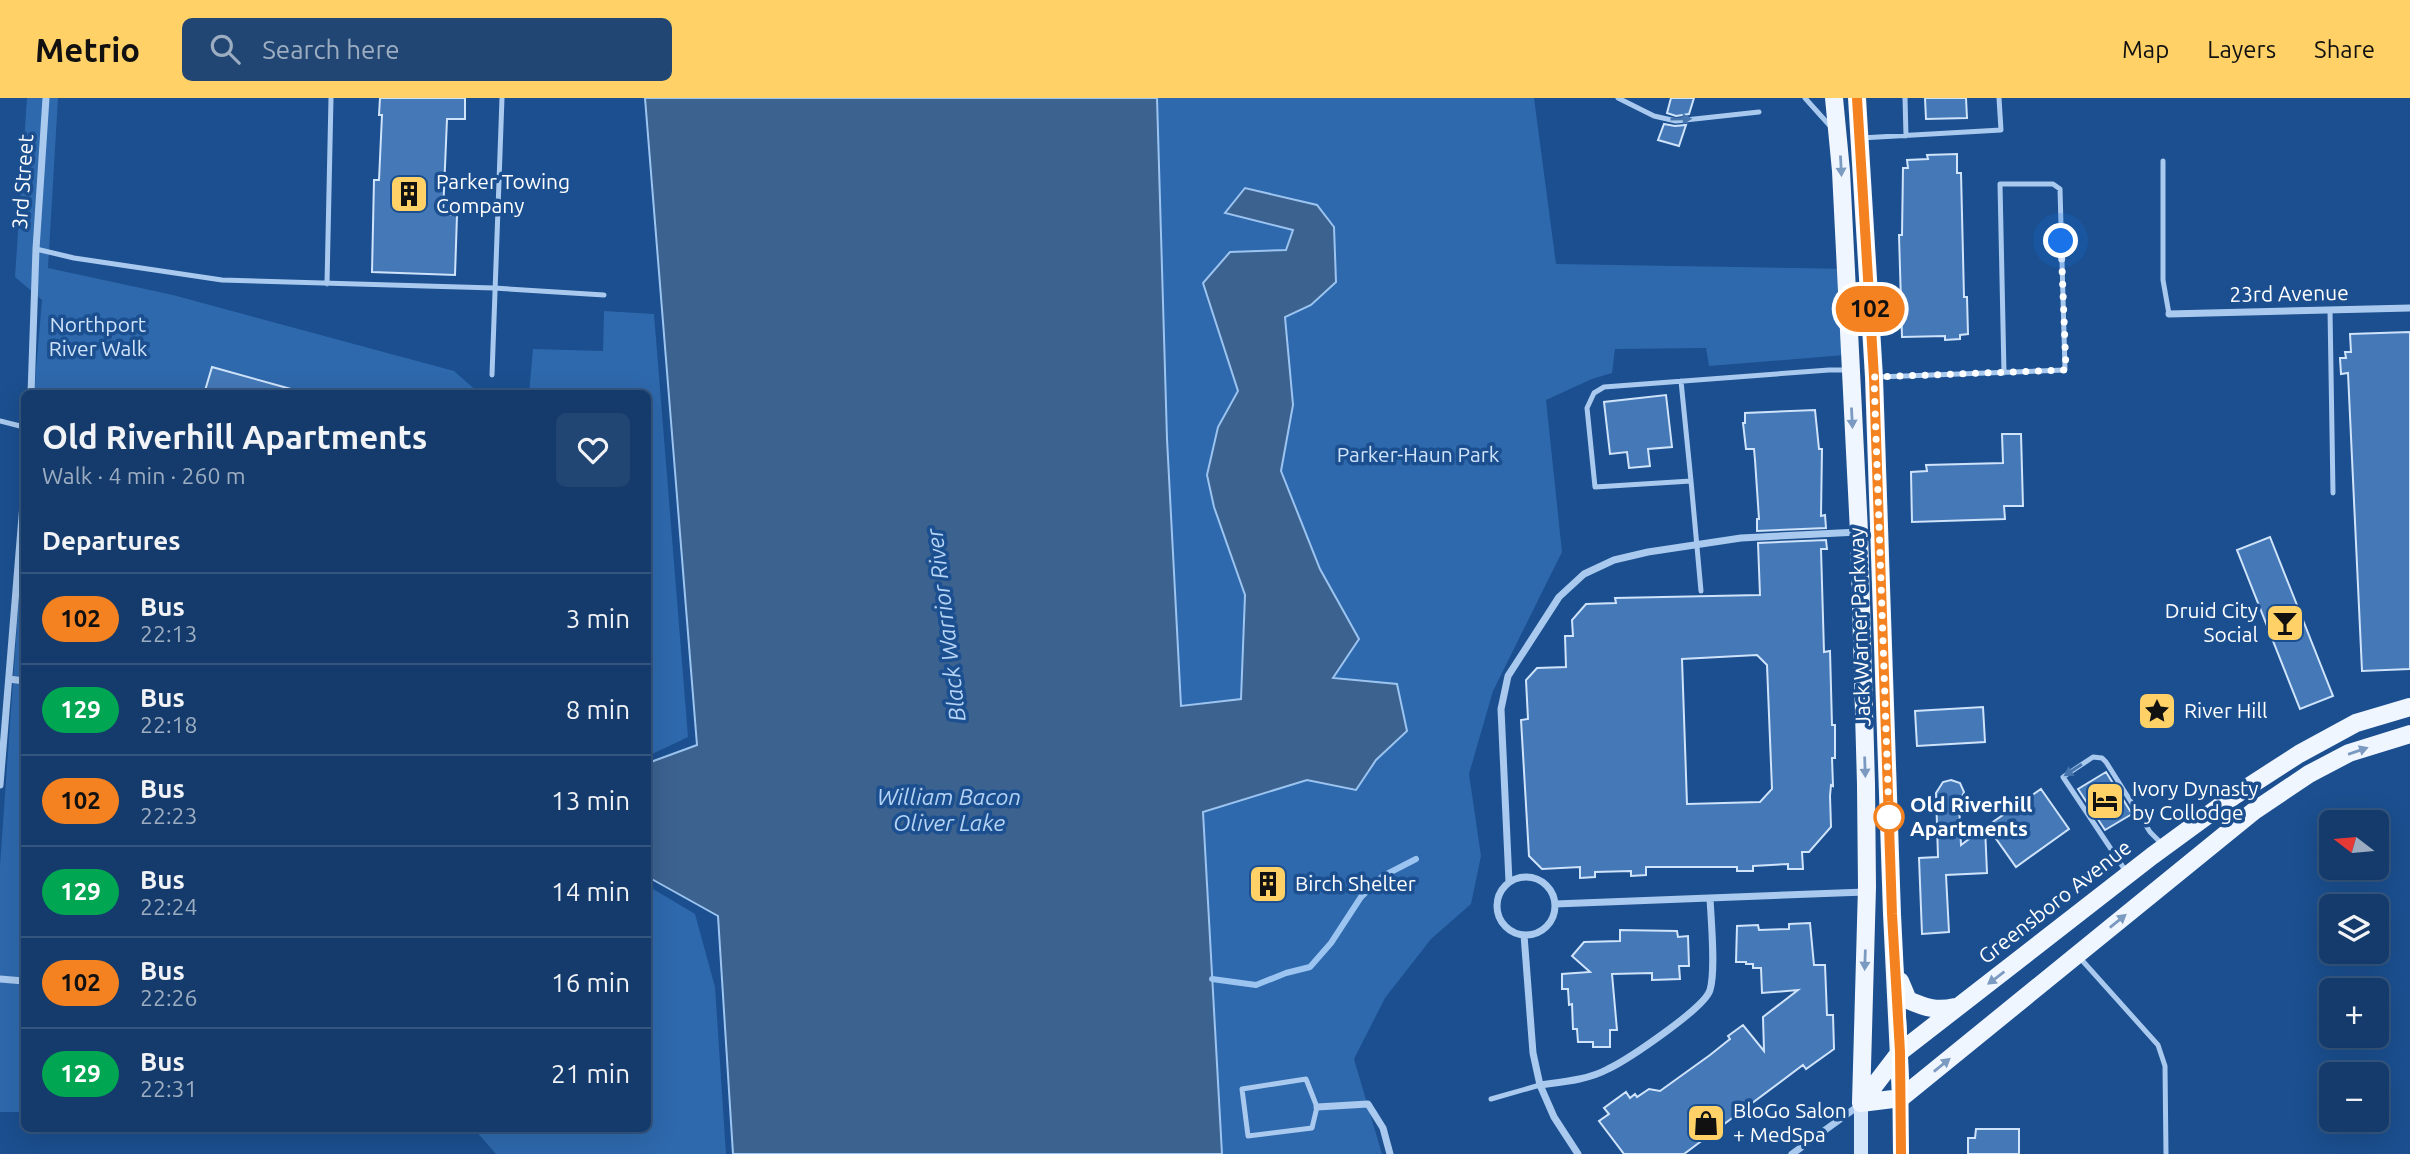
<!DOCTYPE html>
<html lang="en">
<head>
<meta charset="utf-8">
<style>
	:root { --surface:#143b6b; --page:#214673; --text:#f1f3f6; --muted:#9dadc1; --line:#33557e; --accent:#ffd166 }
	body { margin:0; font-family:Ubuntu,sans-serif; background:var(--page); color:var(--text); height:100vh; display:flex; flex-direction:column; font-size:26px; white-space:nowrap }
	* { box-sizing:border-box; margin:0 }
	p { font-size:23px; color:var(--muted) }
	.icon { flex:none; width:38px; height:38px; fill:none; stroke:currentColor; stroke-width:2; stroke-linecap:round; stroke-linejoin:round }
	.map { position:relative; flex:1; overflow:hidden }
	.sheet { position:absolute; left:21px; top:292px; width:630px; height:742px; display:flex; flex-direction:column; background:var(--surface); border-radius:10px; box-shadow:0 7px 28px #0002,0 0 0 2px var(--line) }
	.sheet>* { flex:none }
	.badge { padding:0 14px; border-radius:23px; font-size:24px; line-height:46px }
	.needle { width:46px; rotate:286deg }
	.controls { position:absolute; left:2319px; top:712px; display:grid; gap:14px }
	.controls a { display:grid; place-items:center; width:70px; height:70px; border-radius:10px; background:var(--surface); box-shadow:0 7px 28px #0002,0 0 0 2px var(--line); font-size:35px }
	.you { position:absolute; width:35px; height:35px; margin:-18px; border:5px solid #fff; border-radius:50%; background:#1a73e8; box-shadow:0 0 0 10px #1a73e833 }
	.map>.badge { position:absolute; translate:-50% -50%; box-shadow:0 0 0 4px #fff }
	h2 { padding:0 21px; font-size:26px; line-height:63px }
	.round { display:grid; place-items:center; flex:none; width:74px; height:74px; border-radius:10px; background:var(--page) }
	.headline { display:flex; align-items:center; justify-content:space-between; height:119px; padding:0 21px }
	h1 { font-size:33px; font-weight:700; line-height:52px }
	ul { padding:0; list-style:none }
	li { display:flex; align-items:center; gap:21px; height:91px; padding:0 21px; border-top:2px solid var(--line) }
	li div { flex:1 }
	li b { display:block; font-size:26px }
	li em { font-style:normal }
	li .badge { min-width:77px; font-weight:700; text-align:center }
	header { display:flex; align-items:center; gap:42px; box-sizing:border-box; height:98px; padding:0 35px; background:var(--accent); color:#111 }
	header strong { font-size:33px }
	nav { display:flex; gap:38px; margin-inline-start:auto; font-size:24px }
	.search { width:490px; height:63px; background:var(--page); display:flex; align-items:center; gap:18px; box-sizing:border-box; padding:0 24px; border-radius:10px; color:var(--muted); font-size:26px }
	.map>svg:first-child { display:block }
</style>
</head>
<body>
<header>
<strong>Metrio</strong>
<div class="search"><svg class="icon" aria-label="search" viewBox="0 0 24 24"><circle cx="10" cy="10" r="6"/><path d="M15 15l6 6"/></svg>Search here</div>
<nav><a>Map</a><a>Layers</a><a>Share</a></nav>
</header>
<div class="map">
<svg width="2410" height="1056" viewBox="0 0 2410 1056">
	<rect width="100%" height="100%" fill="#1b4f8f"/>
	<path fill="#2e69ad" d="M27,0H58L48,170L173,197L454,273L480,296H34L42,202L15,179Z
		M1157,0H1534L1556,166L1853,171L1857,256L1709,268L1706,250L1615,251L1612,275L1592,281L1546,302L1562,454L1493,593L1469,676L1481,758L1471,806L1431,841L1385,900L1354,961L1382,1056H1222L1203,713L1307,682L1356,692L1376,662L1407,633L1397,586L1332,580L1359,541L1320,471L1281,373L1293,307L1285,219L1311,207L1334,129L1245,90L1225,115L1293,132L1286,152L1230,154L1203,185L1238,294L1218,329L1207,377L1214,409L1245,497L1241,601L1181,608L1167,341Z
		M604,213L654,216L688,639L648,658V296H529L533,251L603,253Z
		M24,427V1014H0V768Z
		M648,788L695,816L715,889L726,1056H496L474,1031H648Z"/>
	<path fill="#3c6290" stroke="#9cc4f0" stroke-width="2" d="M645,0H1157L1167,341L1181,608L1241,601L1245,497L1214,409L1207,377L1218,329L1238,293L1203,185L1230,154L1286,152L1293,132L1225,115L1245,90L1317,107L1334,129L1336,184L1311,207L1285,219L1293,307L1281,373L1320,471L1359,541L1333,580L1397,586L1407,633L1376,662L1356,692L1307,682L1203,714L1222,1056H733L718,818L648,779V665L697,647Z"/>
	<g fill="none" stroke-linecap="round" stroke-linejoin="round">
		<path stroke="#9cc4f0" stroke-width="6" d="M1212,881L1256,887L1286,875L1310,869L1331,845L1361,799L1383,778L1416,761"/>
	</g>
	<path fill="#4478b7" stroke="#cfe3fa" stroke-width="2" fill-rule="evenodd" d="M380,0H465V21H447L443,116L457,117L455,177L372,174L374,82H379L382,17H379Z
		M1671,0H1694L1689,16L1676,18L1667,15Z
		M1925,0H1966L1967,20L1926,21Z
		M1664,26L1675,28L1686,27L1679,48L1658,42Z
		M1957,56V75H1961L1964,199H1967L1968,236L1960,237V241L1945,242V238L1902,239L1899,137H1902L1903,70H1908L1907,62L1928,61L1927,57Z
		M2410,234V571L2362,573L2348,275L2341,276L2340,260H2346L2345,254H2351L2350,236Z
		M212,269L291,291L290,296H204Z
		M1666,297L1672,349L1648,351L1650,368L1629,370L1627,354L1610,356L1604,304Z
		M1815,312L1819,351H1822L1821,418L1825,417L1826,430L1757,433V421H1759L1755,362L1754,351H1746L1743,325H1745V315Z
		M2002,336H2021L2023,408H2004L2005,421L1912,424L1911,374L1927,373L1926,367L2003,365Z
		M2270,439L2333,598L2300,611L2237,452Z
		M1826,442L1827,451H1821L1824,554L1830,553L1832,627H1835V660H1832L1833,688L1831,687L1830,698L1831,729L1809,754H1802L1803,771H1788V766L1753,768V773H1737V769H1646V777L1631,778V773L1595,774V779L1580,780V769L1542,771L1529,758L1521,622L1528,621L1526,582L1537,570L1566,569L1565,538H1573L1572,522L1586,506L1616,505L1615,500L1760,497L1758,445ZM1757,557L1767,567L1772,691L1760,704L1687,706L1682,561Z
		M1983,609L1985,644L1917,648L1915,613Z
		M2106,674L2132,716L2105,732L2078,691Z
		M1951,682L1960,685L1964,694L1959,706L1961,747L1985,729L1987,775L1946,777L1949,834L1922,836L1919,760L1938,759L1936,695L1943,684Z
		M2041,691L2069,731L2016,769L1987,728Z
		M1259,771H1277L1285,787L1278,802H1259L1250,785Z
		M1810,825L1814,867H1825L1827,917H1833L1834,951L1806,971L1803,967L1684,1056H1624L1599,1023L1609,1016L1604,1010L1626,994L1630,1000L1635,996L1637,999L1649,991L1660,993L1710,957L1730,941L1728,938L1743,927L1764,953L1763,919L1798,892L1762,895L1761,870H1753V866H1746V864H1736L1737,828L1758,827L1759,832L1789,831V826Z
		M1620,832L1677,833L1678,839L1688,838L1689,868H1679L1680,881L1652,882V875L1612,876L1617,932H1610V949H1593V944H1578L1577,931H1573L1572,906L1569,907L1568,891H1562V876L1590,874L1572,858L1584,844L1620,843Z
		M1976,1031H2019V1056H1968V1040H1975Z"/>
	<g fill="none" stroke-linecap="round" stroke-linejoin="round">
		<path stroke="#a9c9ee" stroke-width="5" d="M1618,0L1654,18L1676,23L1759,14
			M1805,0L1831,29
			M1905,0L1906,38
			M1861,40L2001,32L1999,0
			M2163,63V182L2169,216
			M36,151L74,160L222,182L494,190L604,197
			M327,186L331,0
			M2330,212L2333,395
			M492,277L502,0
			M1877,279L2065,272L2060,91L2053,86H2000L2004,275
			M1681,283L1691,383L1595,389L1587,310L1594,295L1604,289L1829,272H1847
			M0,323L24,329
			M1691,383L1701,493
			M2127,775L2063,679L2093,659L2102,660L2106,664L2150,734L2163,747
			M2080,860L2158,947L2165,968L2166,1056
			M1306,981L1317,1009L1312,1030L1248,1038L1242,991Z
			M1491,1001L1540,987"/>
		<path stroke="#a9c9ee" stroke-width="7" d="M2169,216L2410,210
			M31,296L36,151L46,0
			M9,581L24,583
			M0,687L24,394
			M1497 808a29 29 0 1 1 58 0a29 29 0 1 1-58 0Z
			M1509,784L1501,611L1508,578L1559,499L1584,476L1614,462L1648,454L1741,440L1859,434
			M1555,806L1865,794
			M1524,837L1533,955L1540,987L1554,1019L1578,1056
			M0,881L24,883
			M1540,987C1562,984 1588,982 1608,971C1627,962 1705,910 1710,892C1716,873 1711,822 1710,800
			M1317,1009L1368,1006L1383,1030L1390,1056
			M1792,1056L1861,1006"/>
		<path stroke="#d6e6fa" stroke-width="14" d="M1901,1000V1056
			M1861,1056V1005"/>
		<path stroke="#f0f6ff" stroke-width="18" d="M1834,0L1841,73L1859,434L1866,686L1867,789L1861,1005
			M1857,0L1874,279L1892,816L1901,1000
			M1900,883L1908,902C1926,910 1937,913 1955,909
			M1861,1005L1900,954L2152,758L2234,698L2299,656L2356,625L2410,609
			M1861,1005L1901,1000L2254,713L2309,676L2349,655L2410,636"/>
	</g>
	<defs><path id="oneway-solid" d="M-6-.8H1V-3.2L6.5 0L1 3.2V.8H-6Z" transform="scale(1.75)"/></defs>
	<g fill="#4674ac">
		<use href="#oneway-solid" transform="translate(1681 21) rotate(-1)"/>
		<use href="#oneway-solid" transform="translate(2073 672) rotate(147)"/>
	</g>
	<g fill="#7b9ac1">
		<use href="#oneway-solid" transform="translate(1841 68) rotate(87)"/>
		<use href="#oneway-solid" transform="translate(1852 320) rotate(87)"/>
		<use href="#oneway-solid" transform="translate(2358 653) rotate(-19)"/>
		<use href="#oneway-solid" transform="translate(1865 669) rotate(88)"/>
		<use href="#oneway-solid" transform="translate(2118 823) rotate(-39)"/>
		<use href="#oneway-solid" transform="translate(1865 862) rotate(92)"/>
		<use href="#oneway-solid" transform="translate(1996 880) rotate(143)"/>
		<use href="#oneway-solid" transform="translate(1942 967) rotate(-39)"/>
	</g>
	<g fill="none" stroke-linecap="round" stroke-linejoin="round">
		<defs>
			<path id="line" d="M1857,0L1874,279L1892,816L1900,954L1901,1056"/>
		</defs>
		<use href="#line" stroke="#fff" stroke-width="16"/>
		<use href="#line" stroke="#f58220" stroke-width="10"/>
		<path stroke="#fff" stroke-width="7" stroke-dasharray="0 12.6" d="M1889,719L1874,279L2066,272L2061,143"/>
	</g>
	<defs>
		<symbol id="building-square" viewBox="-11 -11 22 22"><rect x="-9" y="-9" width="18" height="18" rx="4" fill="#ffd166" stroke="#1b4f8f"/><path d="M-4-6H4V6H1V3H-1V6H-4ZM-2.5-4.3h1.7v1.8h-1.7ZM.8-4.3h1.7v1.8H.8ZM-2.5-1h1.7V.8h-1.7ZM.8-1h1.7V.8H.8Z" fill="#111"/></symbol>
		<symbol id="bar-square" viewBox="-11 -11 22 22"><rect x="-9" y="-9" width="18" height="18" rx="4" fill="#ffd166" stroke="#1b4f8f"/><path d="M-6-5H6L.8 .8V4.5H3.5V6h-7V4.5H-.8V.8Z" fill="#111"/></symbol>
		<symbol id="sight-square" viewBox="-11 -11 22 22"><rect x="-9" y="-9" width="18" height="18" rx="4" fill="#ffd166" stroke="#1b4f8f"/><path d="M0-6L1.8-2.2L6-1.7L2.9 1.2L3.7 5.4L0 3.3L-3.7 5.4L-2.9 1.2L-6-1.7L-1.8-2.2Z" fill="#111"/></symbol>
		<symbol id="hotel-square" viewBox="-11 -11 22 22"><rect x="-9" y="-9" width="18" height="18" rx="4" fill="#ffd166" stroke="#1b4f8f"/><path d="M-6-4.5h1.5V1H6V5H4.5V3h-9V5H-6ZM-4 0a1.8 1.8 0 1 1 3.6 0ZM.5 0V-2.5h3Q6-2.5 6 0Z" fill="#111"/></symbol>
		<symbol id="shop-square" viewBox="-11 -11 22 22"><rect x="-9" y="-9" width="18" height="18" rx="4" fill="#ffd166" stroke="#1b4f8f"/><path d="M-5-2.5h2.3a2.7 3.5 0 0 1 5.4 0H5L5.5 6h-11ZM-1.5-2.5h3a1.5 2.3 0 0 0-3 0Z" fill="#111"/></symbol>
	</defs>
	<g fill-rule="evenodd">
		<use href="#building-square" x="387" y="74" width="44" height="44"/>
		<use href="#bar-square" x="2263" y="503" width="44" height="44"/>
		<use href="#sight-square" x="2135" y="591" width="44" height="44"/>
		<use href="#hotel-square" x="2083" y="681" width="44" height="44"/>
		<use href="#building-square" x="1246" y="764" width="44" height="44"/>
		<use href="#shop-square" x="1684" y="1003" width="44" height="44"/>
	</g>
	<circle fill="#fff" stroke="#f58220" stroke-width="3.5" cx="1889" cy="719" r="14"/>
	<g text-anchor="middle" stroke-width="7" stroke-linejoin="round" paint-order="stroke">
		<g font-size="21" fill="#fff" stroke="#1b4f8f">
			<text transform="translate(23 84) rotate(-86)" y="7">3rd Street</text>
			<text transform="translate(2289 196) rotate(-1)" y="7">23rd Avenue</text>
			<text transform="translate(1860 529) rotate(-92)" y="7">Jack Warner Parkway</text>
			<text transform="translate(2055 804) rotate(-38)" y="7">Greensboro Avenue</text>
		</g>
		<g font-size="21" fill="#fff" stroke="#1b4f8f" text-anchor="start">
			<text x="436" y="91">Parker Towing<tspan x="436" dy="24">Company</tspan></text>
			<text x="2258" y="520" text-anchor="end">Druid City<tspan x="2258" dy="24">Social</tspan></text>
			<text x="2184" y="620">River Hill</text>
			<text x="2132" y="698">Ivory Dynasty<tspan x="2132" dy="24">by Collodge</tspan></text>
			<text x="1295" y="793">Birch Shelter</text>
			<text x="1733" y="1020">BloGo Salon<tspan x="1733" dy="24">+ MedSpa</tspan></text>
		</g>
		<g font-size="21" fill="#cfe3fa" stroke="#1b4f8f">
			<text x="98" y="234">Northport<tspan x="98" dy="24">River Walk</tspan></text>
			<text x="1418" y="364">Parker-Haun Park</text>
		</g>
		<g font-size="21" font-weight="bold" fill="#fff" stroke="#1b4f8f" text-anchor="start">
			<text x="1910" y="714">Old Riverhill<tspan x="1910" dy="24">Apartments</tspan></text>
		</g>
		<g font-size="23" font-style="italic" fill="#b5d3f5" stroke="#1b4f8f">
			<text transform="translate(946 527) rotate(-97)" y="8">Black Warrior River</text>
			<text x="949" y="707">William Bacon<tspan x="949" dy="26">Oliver Lake</tspan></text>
		</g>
	</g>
</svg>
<div class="controls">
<a><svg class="needle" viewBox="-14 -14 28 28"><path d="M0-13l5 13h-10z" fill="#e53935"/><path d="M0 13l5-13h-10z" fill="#9dadc1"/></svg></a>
<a><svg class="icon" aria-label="layers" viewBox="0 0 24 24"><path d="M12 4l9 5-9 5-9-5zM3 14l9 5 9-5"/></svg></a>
<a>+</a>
<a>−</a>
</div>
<div class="you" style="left:2061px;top:143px"></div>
<b class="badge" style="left:1870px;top:211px;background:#f58220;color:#111">102</b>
<section class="sheet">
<div class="headline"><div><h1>Old Riverhill Apartments</h1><p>Walk · 4 min · 260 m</p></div><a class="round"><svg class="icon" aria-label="heart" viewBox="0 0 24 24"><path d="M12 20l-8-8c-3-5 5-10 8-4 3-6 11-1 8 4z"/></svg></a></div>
<h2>Departures</h2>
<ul>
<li><span class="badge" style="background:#f58220;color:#111">102</span><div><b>Bus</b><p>22:13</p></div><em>3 min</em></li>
<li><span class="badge" style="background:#00a651;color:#fff">129</span><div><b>Bus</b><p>22:18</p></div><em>8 min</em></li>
<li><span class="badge" style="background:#f58220;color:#111">102</span><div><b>Bus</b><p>22:23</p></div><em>13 min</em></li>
<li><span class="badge" style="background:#00a651;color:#fff">129</span><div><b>Bus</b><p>22:24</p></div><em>14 min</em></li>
<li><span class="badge" style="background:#f58220;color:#111">102</span><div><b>Bus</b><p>22:26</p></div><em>16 min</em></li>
<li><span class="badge" style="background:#00a651;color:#fff">129</span><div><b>Bus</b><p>22:31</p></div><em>21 min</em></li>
</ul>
</section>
</div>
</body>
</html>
